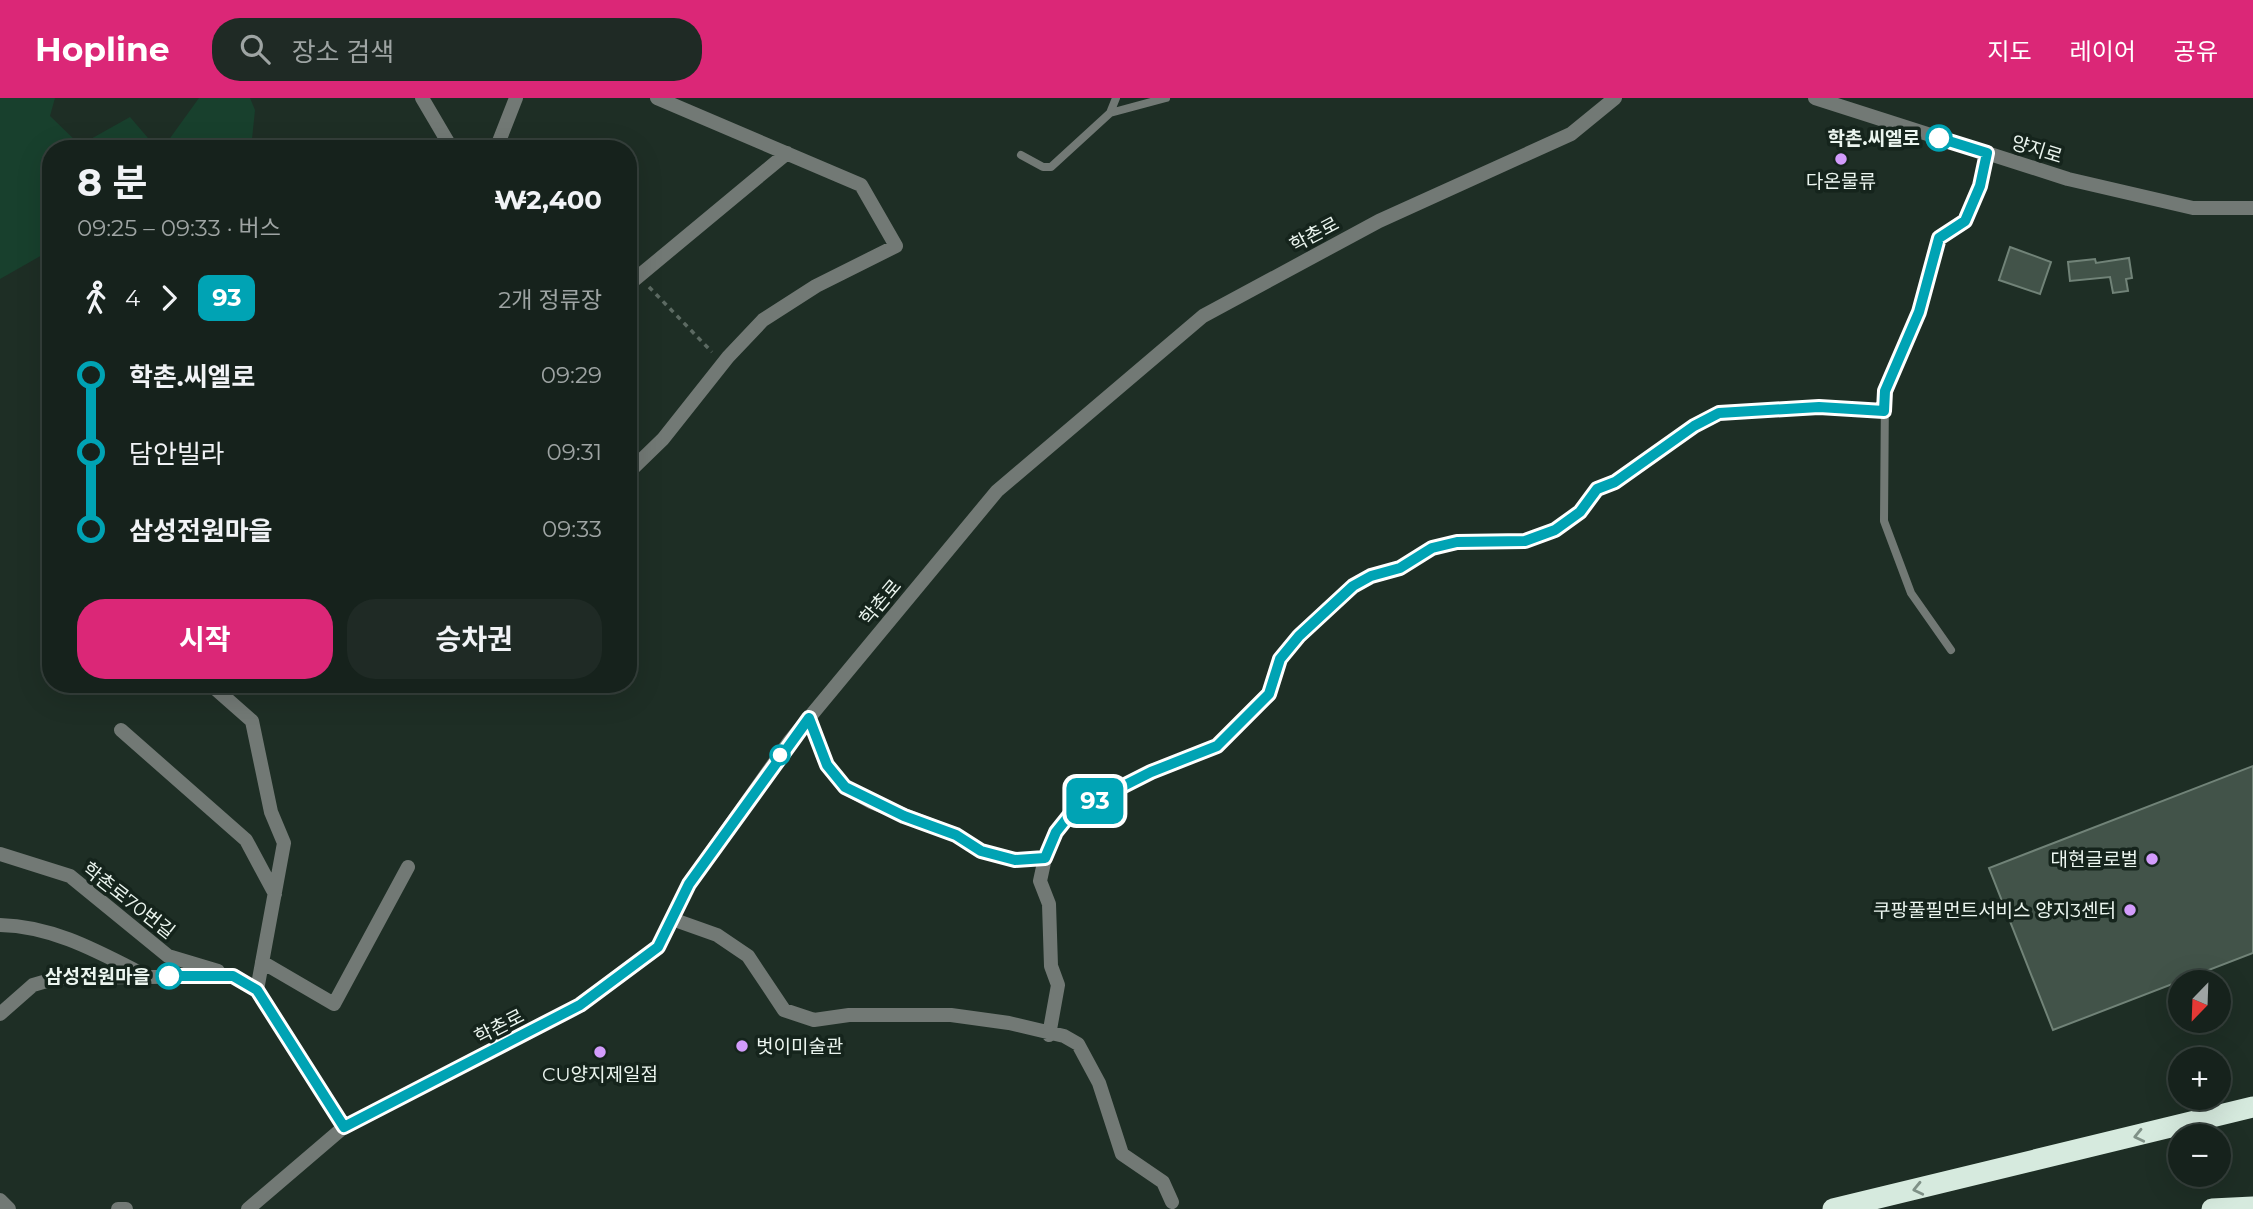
<!DOCTYPE html>
<html lang="ko">
<head>
<meta charset="utf-8">
<style>
	:root { --surface:#16221c; --page:#1f2a25; --text:#f1f3f6; --muted:#9ea4a3; --line:#353f3b; --accent:#db2777 }
	body { margin:0; font-family:Montserrat,"Noto Sans KR",sans-serif; background:var(--page); color:var(--text); height:100vh; display:flex; flex-direction:column; font-size:26px; white-space:nowrap }
	* { box-sizing:border-box; margin:0 }
	p { font-size:23px; color:var(--muted) }
	.icon { flex:none; width:38px; height:38px; fill:none; stroke:currentColor; stroke-width:2; stroke-linecap:round; stroke-linejoin:round }
	.map { position:relative; flex:1; overflow:hidden }
	.details { position:absolute; left:42px; top:42px; width:595px; height:553px; display:flex; flex-direction:column; background:var(--surface); border-radius:28px; box-shadow:0 7px 28px #0002,0 0 0 2px var(--line) }
	.details>* { flex:none }
	.badge { padding:0 14px; border-radius:10px; font-size:24px; line-height:46px }
	.needle { width:46px; rotate:203deg }
	.controls { position:absolute; left:2168px; top:872px; display:grid; gap:14px }
	.controls a { display:grid; place-items:center; width:63px; height:63px; border-radius:50%; background:var(--surface); box-shadow:0 7px 28px #0002,0 0 0 2px var(--line); font-size:35px }
	.map>.badge { position:absolute; translate:-50% -50%; box-shadow:0 0 0 4px #fff }
	.legs { display:flex; align-items:center; gap:10px; height:77px; padding:0 35px; font-size:23px }
	.legs p { margin-inline-start:auto }
	.headline { display:flex; align-items:center; justify-content:space-between; height:119px; padding:0 35px }
	h1 { font-size:38px; font-weight:700; line-height:52px }
	.primary-button { display:flex; gap:14px; margin-top:auto; padding:14px 35px }
	.primary-button a { flex:1; height:80px; border-radius:28px; background:var(--accent); color:#fff; font-size:28px; font-weight:700; line-height:80px; text-align:center }
	.primary-button a+a { background:var(--page); color:var(--text) }
	ul { padding:0 35px; list-style:none }
	li { display:flex; align-items:center; gap:24px; height:77px; font-size:26px }
	li i { display:grid; place-items:center; width:10px; height:100%; margin:0 9px; background:currentColor }
	li i::after { content:''; width:18px; height:18px; margin:-9px; border:5px solid; border-radius:50%; background:var(--surface) }
	li p { margin-inline-start:auto }
	li:first-child i { background:linear-gradient(#0000 50%,currentColor 0) }
	li:last-child i { background:linear-gradient(currentColor 50%,#0000 0) }
	header { display:flex; align-items:center; gap:42px; box-sizing:border-box; height:98px; padding:0 35px; background:var(--accent); color:#fff }
	header strong { font-size:33px }
	nav { display:flex; gap:38px; margin-inline-start:auto; font-size:24px }
	.search { width:490px; height:63px; background:var(--page); display:flex; align-items:center; gap:18px; box-sizing:border-box; padding:0 24px; border-radius:28px; color:var(--muted); font-size:26px }
	.map>svg:first-child { display:block }
</style>
</head>
<body>
<header>
<strong>Hopline</strong>
<div class="search"><svg class="icon" aria-label="search" viewBox="0 0 24 24"><circle cx="10" cy="10" r="6"/><path d="M15 15l6 6"/></svg>장소 검색</div>
<nav><a>지도</a><a>레이어</a><a>공유</a></nav>
</header>
<div class="map">
<svg width="2253" height="1111" viewBox="0 0 2253 1111">
	<rect width="100%" height="100%" fill="#1e2e25"/>
	<path fill="#18402d" d="M0,0H55L50,18L80,47L130,19L148,40L168,43L199,0H250L255,12L251,51H51V152L0,181Z"/>
	<path fill="#425349" stroke="#718378" stroke-width="2" d="M2010,149L2051,164L2040,196L1999,182Z
		M2129,160L2132,180L2126,181L2128,193L2113,195L2110,179L2070,183L2068,164L2095,161L2096,165Z
		M2253,668V855L2053,932L1989,770Z"/>
	<g fill="none" stroke-linecap="round" stroke-linejoin="round">
		<path stroke="#5c6a62" stroke-width="3.5" stroke-dasharray="5 5" stroke-linecap="butt" d="M649,189L712,254"/>
		<path stroke="#727975" stroke-width="8" d="M1110,15L1116,0
			M1021,57L1043,69H1051L1110,15L1166,0
			M1951,552L1911,495L1884,423L1885,293L1919,214L1939,140L1965,123L1980,88L1987,55"/>
		<path stroke="#727975" stroke-width="14" d="M422,0L452,51
			M496,51L516,0
			M628,187L787,55
			M628,375L663,341L728,259L763,222L816,188L896,148L861,87L657,0
			M210,586L252,623L271,714L284,745L257,892
			M809,620L827,667L845,689L871,704L956,737L981,753L1015,762L1045,760
			M121,632L246,742L275,796
			M0,756L70,778L168,858L218,873
			M672,821L717,837L748,858L784,912L814,922L849,917H951L1009,925L1064,938L1078,946L1099,985L1122,1056L1163,1084L1172,1104
			M0,827C52,828 97,853 142,876
			M262,864L334,906L408,769
			M0,916L33,887L57,880L233,878L257,892L344,1029
			M1049,937L1058,887L1051,868L1049,806L1040,783L1045,760L1056,734L1072,714L1151,674L1217,648L1269,595L1280,561L1299,538L1353,488L1371,478L1400,470L1432,450L1457,444L1525,443L1555,432L1580,414L1597,391L1615,384L1694,328L1719,315L1819,309L1884,313
			M0,1102L9,1111
			M118,1111H126"/>
		<path stroke="#727975" stroke-width="14" d="M1815,0L2068,81L2193,110H2253
			M248,1111L344,1029L580,907L658,849L689,786L789,644L997,393L1203,218L1379,123L1571,36L1615,0"/>
		<path stroke="#d6eade" stroke-width="21" d="M1833,1111L2253,1009
			M2212,1111L2253,1109"/>
	</g>
	<defs><path id="oneway-chevron" d="M-2-3.5L2.5 0L-2 3.5" fill="none" stroke-width="1.6" stroke-linecap="round" stroke-linejoin="round" transform="scale(1.75)"/></defs>
	<g stroke="#7f9187">
		<use href="#oneway-chevron" transform="translate(2139 1038) rotate(167)"/>
		<use href="#oneway-chevron" transform="translate(1918 1091) rotate(167)"/>
	</g>
	<g fill="none" stroke-linecap="round" stroke-linejoin="round">
		<defs>
			<path id="line-1" d="M169,878H233L257,892L344,1029L580,907L658,849L689,786L809,620L827,667L845,689L904,718L956,737L981,753L1015,762L1045,760L1056,734L1072,714L1151,674L1217,648L1269,596L1280,561L1299,538L1353,488L1371,478L1400,470L1432,450L1457,444L1525,443L1555,432L1580,414L1597,391L1615,384L1694,328L1719,315L1819,309L1884,313L1885,293L1919,214L1939,140L1965,123L1980,88L1987,55L1939,40"/>
		</defs>
		<use href="#line-1" stroke="#fff" stroke-width="16"/>
		<use href="#line-1" stroke="#00a3b4" stroke-width="10"/>
	</g>
	<g fill="#fff" stroke="#00a3b4" stroke-width="3.5">
		<circle cx="1939" cy="40" r="12"/>
		<circle cx="780" cy="657" r="9"/>
		<circle cx="169" cy="878" r="12"/>
	</g>
	<g fill="#d39cfc" stroke="#15241c" stroke-width="2.5">
		<circle cx="1841" cy="61" r="7"/>
		<circle cx="2152" cy="761" r="7"/>
		<circle cx="2130" cy="812" r="7"/>
		<circle cx="742" cy="948" r="7"/>
		<circle cx="600" cy="954" r="7"/>
	</g>
	<g text-anchor="middle" stroke-width="7" stroke-linejoin="round" paint-order="stroke">
		<g font-size="19" font-weight="bold" fill="#ebf5ef" stroke="#15241c" text-anchor="end">
			<text x="1920" y="47">학촌.씨엘로</text>
			<text x="150" y="885">삼성전원마을</text>
		</g>
		<g font-size="19" fill="#ebf5ef" stroke="#15241c">
			<text transform="translate(2037 51) rotate(17)" y="7">양지로</text>
			<text transform="translate(1314 136) rotate(-28)" y="7">학촌로</text>
			<text transform="translate(880 504) rotate(-50)" y="7">학촌로</text>
			<text transform="translate(129 802) rotate(38)" y="7">학촌로70번길</text>
			<text transform="translate(499 928) rotate(-27)" y="7">학촌로</text>
		</g>
		<g font-size="19" fill="#ebf5ef" stroke="#15241c">
			<text x="1841" y="90">다온물류</text>
			<text x="2138" y="768" text-anchor="end">대현글로벌</text>
			<text x="2116" y="819" text-anchor="end">쿠팡풀필먼트서비스 양지3센터</text>
			<text x="756" y="955" text-anchor="start">벗이미술관</text>
			<text x="600" y="983">CU양지제일점</text>
		</g>
	</g>
</svg>
<div class="controls">
<a><svg class="needle" viewBox="-14 -14 28 28"><path d="M0-13l5 13h-10z" fill="#e53935"/><path d="M0 13l5-13h-10z" fill="#9ea4a3"/></svg></a>
<a>+</a>
<a>−</a>
</div>
<b class="badge" style="left:1095px;top:703px;background:#00a3b4;color:#fff">93</b>
<section class="details">
<div class="headline"><div><h1>8 분</h1><p>09:25 – 09:33 · 버스</p></div><b>₩2,400</b></div>
<div class="legs"><svg class="icon" aria-label="walk" viewBox="0 0 24 24"><circle cx="13" cy="4" r="2"/><path d="M13 8l-2 6 4 7M11 14l-3 7M7 12l3-4h3l4 4"/></svg>4<svg class="icon" aria-label="forward" viewBox="0 0 24 24"><path d="M9 5l7 7-7 7"/></svg><b class="badge" style="background:#00a3b4;color:#fff">93</b><p>2개 정류장</p></div>
<ul>
<li><i style="color:#00a3b4"></i><b>학촌.씨엘로</b><p>09:29</p></li>
<li><i style="color:#00a3b4"></i><span>담안빌라</span><p>09:31</p></li>
<li><i style="color:#00a3b4"></i><b>삼성전원마을</b><p>09:33</p></li>
</ul>
<div class="primary-button"><a>시작</a><a>승차권</a></div>
</section>
</div>
</body>
</html>
